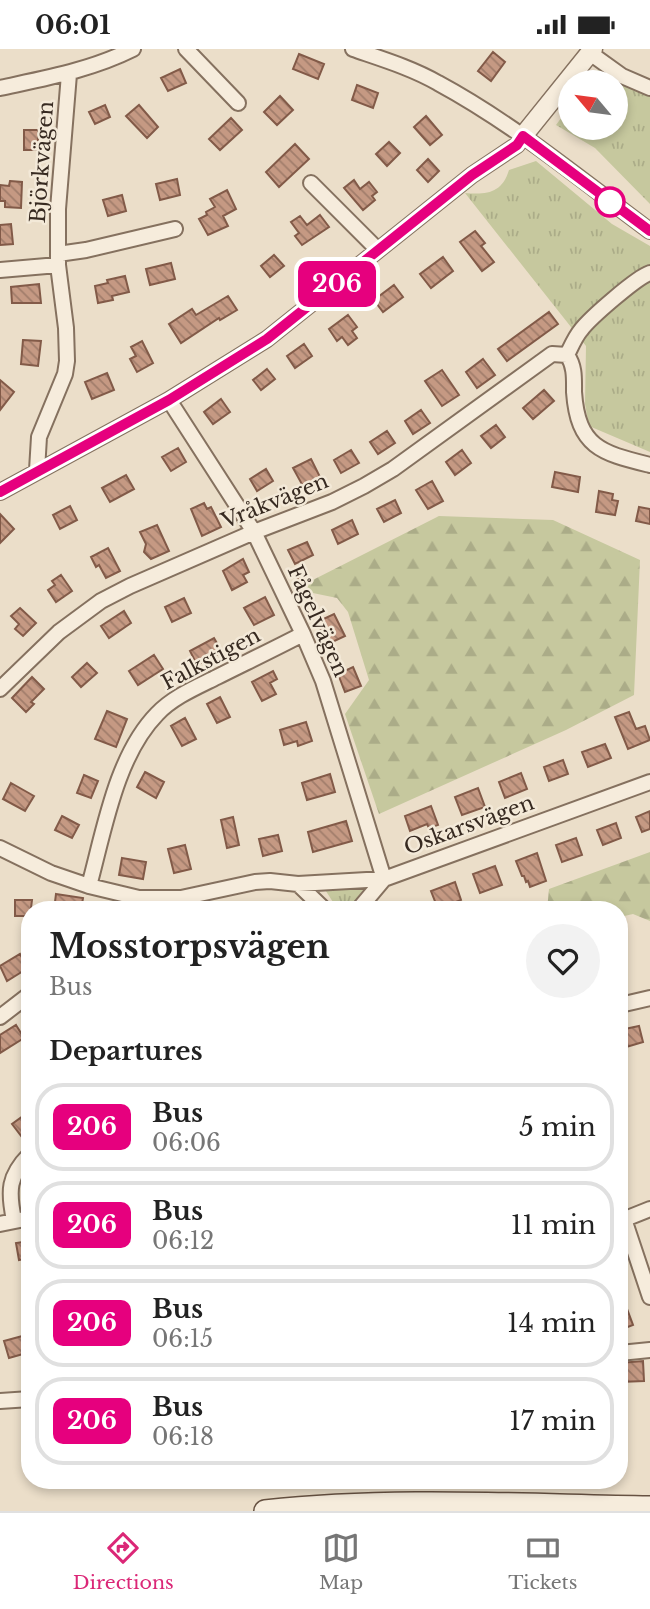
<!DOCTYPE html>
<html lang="en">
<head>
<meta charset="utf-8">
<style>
	:root { --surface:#fff; --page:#f2f2f2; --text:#222; --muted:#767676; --line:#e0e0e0; --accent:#db2777 }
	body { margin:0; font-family:"Libre Baskerville",serif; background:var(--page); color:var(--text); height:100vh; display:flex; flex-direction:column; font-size:26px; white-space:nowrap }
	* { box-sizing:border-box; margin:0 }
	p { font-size:23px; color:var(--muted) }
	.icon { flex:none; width:38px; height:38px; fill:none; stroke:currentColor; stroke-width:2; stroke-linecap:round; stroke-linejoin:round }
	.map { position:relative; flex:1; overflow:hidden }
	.drawer { position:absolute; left:21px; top:852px; width:607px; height:588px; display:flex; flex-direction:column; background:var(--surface); border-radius:28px; box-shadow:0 4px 10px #0003 }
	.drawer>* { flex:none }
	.badge { padding:0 14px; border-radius:10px; font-size:24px; line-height:46px }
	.needle { width:46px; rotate:299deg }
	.fabs { position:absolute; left:558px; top:21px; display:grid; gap:14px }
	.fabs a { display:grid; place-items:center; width:70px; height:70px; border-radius:50%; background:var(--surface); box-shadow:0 4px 10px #0003; font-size:35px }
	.map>.badge { position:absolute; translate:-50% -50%; box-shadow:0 0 0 4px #fff }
	h2 { padding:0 28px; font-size:26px; line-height:63px }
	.round { display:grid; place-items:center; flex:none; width:74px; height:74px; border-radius:37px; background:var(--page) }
	.head { display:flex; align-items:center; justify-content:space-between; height:119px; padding:0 28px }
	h1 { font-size:33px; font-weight:700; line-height:52px }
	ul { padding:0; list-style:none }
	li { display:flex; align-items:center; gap:21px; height:88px; margin:0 14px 10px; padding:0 14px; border:4px solid var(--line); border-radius:28px }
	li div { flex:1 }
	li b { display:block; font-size:26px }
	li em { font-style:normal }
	li .badge { min-width:77px; font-weight:700; text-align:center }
	.status { display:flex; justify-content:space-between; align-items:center; height:49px; padding:0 35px; background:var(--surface); direction:ltr }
	.status svg { height:19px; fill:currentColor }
	.tabs { display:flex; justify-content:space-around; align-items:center; height:98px; border-top:2px solid var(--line); background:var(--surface); font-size:19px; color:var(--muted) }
	.tabs a { display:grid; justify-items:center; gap:4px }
	.tabs .selected { color:var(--accent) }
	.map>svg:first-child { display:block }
</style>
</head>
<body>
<div class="status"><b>06:01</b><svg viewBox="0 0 49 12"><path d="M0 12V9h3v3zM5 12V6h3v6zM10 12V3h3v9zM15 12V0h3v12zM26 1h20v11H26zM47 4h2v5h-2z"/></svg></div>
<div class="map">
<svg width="650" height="1462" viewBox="0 0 650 1462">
	<defs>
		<pattern id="forest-firs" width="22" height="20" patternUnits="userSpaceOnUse" patternTransform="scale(1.75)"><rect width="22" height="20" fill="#c6c89e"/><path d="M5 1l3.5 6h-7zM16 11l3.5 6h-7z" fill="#abac88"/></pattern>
		<pattern id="park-tufts" width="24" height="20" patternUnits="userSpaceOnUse" patternTransform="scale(1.75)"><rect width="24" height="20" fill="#c6c89e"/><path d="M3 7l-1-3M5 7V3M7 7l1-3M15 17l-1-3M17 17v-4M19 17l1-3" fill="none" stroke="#abac88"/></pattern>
		<pattern id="building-back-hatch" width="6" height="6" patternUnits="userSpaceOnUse" patternTransform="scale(1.75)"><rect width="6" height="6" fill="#c59983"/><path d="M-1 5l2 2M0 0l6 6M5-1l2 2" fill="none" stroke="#a17d6b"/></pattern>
	</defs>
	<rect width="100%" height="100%" fill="#ebdec9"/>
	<path fill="url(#forest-firs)" d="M439,467L553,471L640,511L634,646L566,681L379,765L345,665L369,631L348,563L337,549L308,543L299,538Z
		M650,803V872L633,865L620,868V861H547L549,840Z"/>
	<path fill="url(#park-tufts)" d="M598,21L607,23L624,37L650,46V155L595,99L556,76L570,57V79H616V33H589Z
		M536,112L612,175L650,197V403L589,377L585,355L586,297L465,144C487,146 502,144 509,121Z
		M366,837L348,861H338L324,839Z"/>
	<path fill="url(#building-back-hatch)" stroke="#825a48" stroke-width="2" d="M493,3L505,13L491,32L478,22Z
		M299,5L324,15L318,30L293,20Z
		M180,20L186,34L168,42L161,29Z
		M357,36L378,44L373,59L352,51Z
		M280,47L293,61L277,76L264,63Z
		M105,56L110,68L95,75L89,63Z
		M139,56L158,78L147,89L126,67Z
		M426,67L442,86L430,96L414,78Z
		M231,69L242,81L220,101L209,90Z
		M24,81H38V101H24Z
		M389,93L400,104L387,117L376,105Z
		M295,95L309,110L279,138L266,123Z
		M428,110L439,122L428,133L417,121Z
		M177,130L180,146L160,151L156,135Z
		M354,131L360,140L369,133L377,143L372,147L375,151L363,161L344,139Z
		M10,132L22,133L21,159L5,158V152H0V136L9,137Z
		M227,141L236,160L223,167L228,177L208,186L199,170L207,166L206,163L215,158L210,150Z
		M122,146L126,162L108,167L103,151Z
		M320,166L329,178L302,196L295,187L299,184L291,173L300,167L307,176Z
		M11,175L13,195L0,196V176Z
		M475,182L485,194L481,197L494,213L482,222L460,193Z
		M274,206L284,217L270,228L261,217Z
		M443,208L453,222L431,239L420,225Z
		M171,214L175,230L150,236L146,220Z
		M125,227L129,243L112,247L113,251L98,254L95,237L108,234L107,231Z
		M39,235L41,254H12L11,238Z
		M394,236L403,248L383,263L374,251Z
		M228,247L237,261L220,271L219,269L181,294L169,275L192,260L196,266Z
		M549,263L558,275L507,312L498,300Z
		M348,266L357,278L352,282L357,289L348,296L342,288L337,292L329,280Z
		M23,291L41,292L38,317L21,315Z
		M142,292L153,314L137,323L130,310L136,307L131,298Z
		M304,295L312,307L295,319L287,307Z
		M483,310L495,326L477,339L466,323Z
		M267,320L275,330L261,341L253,331Z
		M442,321L459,346L442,357L425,332Z
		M107,324L114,341L92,350L85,333Z
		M0,331L14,343L0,361Z
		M544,341L554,352L533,370L523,359Z
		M221,350L230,363L213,375L204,363Z
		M421,361L430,374L413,385L405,372Z
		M496,376L505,388L491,399L481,387Z
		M387,382L395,394L378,405L370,393Z
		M178,399L186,413L171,422L162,408Z
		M351,401L359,414L341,424L334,411Z
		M462,401L471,414L455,426L446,413Z
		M311,410L321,430L304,439L293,419Z
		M266,420L273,432L257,442L250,430Z
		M555,423L580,428L578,443L552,438Z
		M126,426L134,440L110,453L102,439Z
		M432,432L443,452L428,460L416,441Z
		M599,442L613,445L612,451L618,452L615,466L596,463Z
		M395,451L401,464L384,473L377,460Z
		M204,454L207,460L211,458L221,478L202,487L191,460Z
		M70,457L77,471L60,480L53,466Z
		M639,458L650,460V475L636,472Z
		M0,465L14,480L0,494Z
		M352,471L358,485L338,495L332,481Z
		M157,476L169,502L151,510L144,503L146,495L140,483Z
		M307,493L313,506L295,515L288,501Z
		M108,499L120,522L106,529L99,516L96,518L91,508Z
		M243,510L249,523L243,526L247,533L232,541L223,522Z
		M303,518L309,531L299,534L294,522Z
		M61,526L72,542L56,553L48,541L55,536L52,532Z
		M265,548L274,566L254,576L244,559Z
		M184,549L191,564L172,573L165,558Z
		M20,559L36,574L23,587L15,580L19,575L11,567Z
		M124,562L131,574L109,589L101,577Z
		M334,565L345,587L328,595L317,573Z
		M214,589L222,603L197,616L190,602Z
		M154,606L163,620L138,636L129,622Z
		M87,614L97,624L81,638L72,628Z
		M353,618L361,637L345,643L338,625Z
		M273,622L277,630L270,634L276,645L262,652L252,633Z
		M32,628L44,640L31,653L34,655L26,663L12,649Z
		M220,648L230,668L217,674L207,655Z
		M107,662L127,670L116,698L95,690Z
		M629,663L636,680L645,677L650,691L628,700L615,668Z
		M185,669L196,690L182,697L171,677Z
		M306,673L312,692L298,697L297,692L284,696L280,681Z
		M605,695L611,709L588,718L582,703Z
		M563,711L568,725L549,732L544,718Z
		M145,723L164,733L156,749L137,738Z
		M521,724L527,740L505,749L499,733Z
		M330,725L335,743L307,751L302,734Z
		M84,726L98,732L91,749L77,744Z
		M11,734L34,747L25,762L3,750Z
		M478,739L485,758L462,766L455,748Z
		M431,757L438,776L429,779L427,775L410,782L405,767Z
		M650,762V780L642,783L636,768Z
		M62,767L79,776L72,789L55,781Z
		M233,768L239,796L227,799L221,771Z
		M346,772L352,792L313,803L308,783Z
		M616,774L621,789L603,796L597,781Z
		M278,786L282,802L263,807L259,790Z
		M576,789L582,806L562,813L556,796Z
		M185,796L191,820L174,824L168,800Z
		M537,804L546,832L530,838L528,832L526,833L524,827H522L516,812Z
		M122,809L146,813L143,830L119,826Z
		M495,817L502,836L480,844L473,825Z
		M455,833L461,851L438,860L431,842Z
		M56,845L83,849L81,861H54Z
		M15,851H32L30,867H15Z
		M20,905L28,919L7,932L0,917Z
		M16,976L24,989L0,1004V986Z
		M639,977L643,993L623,999L620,981Z
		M30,1062V1082L22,1088L12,1075Z
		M30,1192V1209L19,1211L16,1194Z
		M620,1241L633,1276L620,1281Z
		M26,1286L30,1303L9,1309L4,1292Z
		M643,1312L644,1332L620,1333V1314Z"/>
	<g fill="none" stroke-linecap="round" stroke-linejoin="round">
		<defs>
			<path id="minor" d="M186,0L238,54
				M353,0C382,10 412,19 438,34C514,75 581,131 650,182
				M590,4L622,27L650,39
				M0,39C46,29 91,21 133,0
				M311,134L378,201
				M58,205L86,201L175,180
				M0,221L58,216
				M567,306C575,317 574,330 574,343C578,399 602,404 650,416
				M567,306C571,298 575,288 581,281C590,269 637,228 650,224
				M169,351L254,483L303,585L323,632L384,830L358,861
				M37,421L39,388L65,325L67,312L66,279L58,216V160L69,25
				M0,443L169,351L267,290L472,126L517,96L523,87
				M0,640L59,583L101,552L130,537L254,483L332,453L364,437L393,420L552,305L567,306
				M0,799L51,824L89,837L139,849H181L255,833L270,832L298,835L384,830L650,733
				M298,835L325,861
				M89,837C104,782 116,707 157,665C173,648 197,638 217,628C245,614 274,600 303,585
				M620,956L650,949
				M0,968L30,945
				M624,1170L650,1248
				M14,1171C8,1142 8,1127 30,1105
				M620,1172L650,1160
				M0,1175L30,1169
				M620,1304L650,1301
				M0,1352L30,1350"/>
			<path id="tertiary" d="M523,87L593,0"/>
			<path id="secondary" d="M265,1462C392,1448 522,1456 650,1458"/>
		</defs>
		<use href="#minor" stroke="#85715f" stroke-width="18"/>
		<use href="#tertiary" stroke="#85715f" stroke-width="21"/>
		<use href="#secondary" stroke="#675242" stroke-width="24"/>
		<use href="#minor" stroke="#f6ecdc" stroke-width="14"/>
		<use href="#tertiary" stroke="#f6ecdc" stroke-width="18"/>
		<use href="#secondary" stroke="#f6ecdc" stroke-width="21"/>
	</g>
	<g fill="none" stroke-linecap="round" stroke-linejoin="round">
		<defs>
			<path id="line" d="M0,443L169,351L267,290L472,126L517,96L523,87L650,182"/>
		</defs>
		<use href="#line" stroke="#fff" stroke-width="16"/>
		<use href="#line" stroke="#e6007e" stroke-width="10"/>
	</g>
	<circle fill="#fff" stroke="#e6007e" stroke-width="3.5" cx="610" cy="153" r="14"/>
	<g text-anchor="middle" stroke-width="5" stroke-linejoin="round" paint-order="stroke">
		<g font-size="21" fill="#372a21" stroke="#f3e9d8">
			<text transform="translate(42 113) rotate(-86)" y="7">Björkvägen</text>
			<text transform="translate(275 452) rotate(-22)" y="7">Vråkvägen</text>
			<text transform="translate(318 572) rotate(66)" y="7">Fågelvägen</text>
			<text transform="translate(211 610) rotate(-28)" y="7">Falkstigen</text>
			<text transform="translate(469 776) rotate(-20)" y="7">Oskarsvägen</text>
		</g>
	</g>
</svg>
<div class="fabs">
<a><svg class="needle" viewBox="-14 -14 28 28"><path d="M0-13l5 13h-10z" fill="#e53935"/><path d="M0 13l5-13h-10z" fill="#767676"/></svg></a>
</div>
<b class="badge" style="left:337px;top:235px;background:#e6007e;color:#fff">206</b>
<section class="drawer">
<div class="head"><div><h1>Mosstorpsvägen</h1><p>Bus</p></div><a class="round"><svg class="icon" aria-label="heart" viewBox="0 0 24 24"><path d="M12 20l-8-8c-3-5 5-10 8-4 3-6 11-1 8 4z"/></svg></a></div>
<h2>Departures</h2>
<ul>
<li><span class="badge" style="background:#e6007e;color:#fff">206</span><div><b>Bus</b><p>06:06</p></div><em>5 min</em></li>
<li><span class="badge" style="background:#e6007e;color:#fff">206</span><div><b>Bus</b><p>06:12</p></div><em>11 min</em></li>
<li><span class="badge" style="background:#e6007e;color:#fff">206</span><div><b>Bus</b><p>06:15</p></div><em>14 min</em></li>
<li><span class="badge" style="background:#e6007e;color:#fff">206</span><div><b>Bus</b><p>06:18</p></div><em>17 min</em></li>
</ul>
</section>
</div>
<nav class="tabs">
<a class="selected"><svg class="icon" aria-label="directions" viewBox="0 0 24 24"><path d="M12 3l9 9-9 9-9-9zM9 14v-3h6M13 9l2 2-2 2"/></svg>Directions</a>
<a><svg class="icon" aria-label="map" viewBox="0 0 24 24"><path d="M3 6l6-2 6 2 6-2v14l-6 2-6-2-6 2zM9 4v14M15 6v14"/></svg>Map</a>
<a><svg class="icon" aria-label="tickets" viewBox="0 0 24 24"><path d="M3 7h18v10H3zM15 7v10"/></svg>Tickets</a>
</nav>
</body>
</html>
